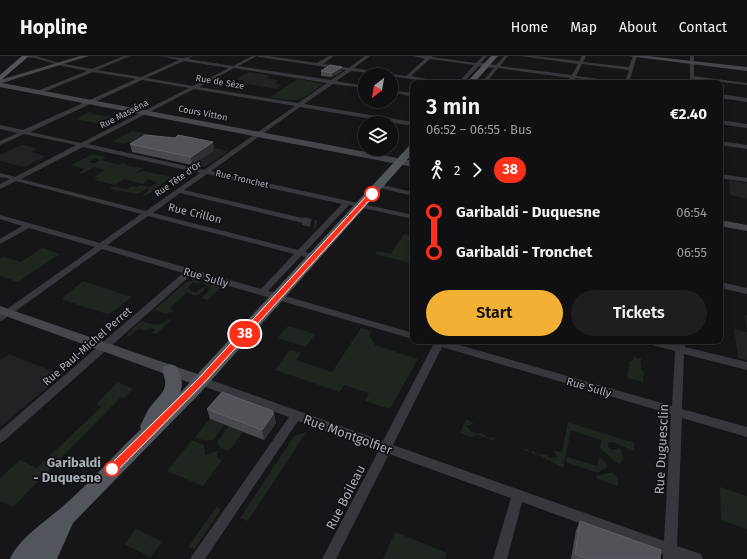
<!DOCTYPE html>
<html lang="en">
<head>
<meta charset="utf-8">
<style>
	:root { --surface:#101012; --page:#1e1e20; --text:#f1f3f6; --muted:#9c9d9f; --line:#303032; --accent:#f2b134 }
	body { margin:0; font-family:"Fira Sans",sans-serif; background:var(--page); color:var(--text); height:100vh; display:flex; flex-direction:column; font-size:15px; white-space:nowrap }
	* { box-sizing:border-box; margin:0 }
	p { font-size:13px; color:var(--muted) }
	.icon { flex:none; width:22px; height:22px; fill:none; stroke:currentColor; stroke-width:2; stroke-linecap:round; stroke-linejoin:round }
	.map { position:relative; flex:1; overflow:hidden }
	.panel { position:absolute; left:410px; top:24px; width:313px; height:264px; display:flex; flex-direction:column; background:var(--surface); border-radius:8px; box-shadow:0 2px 10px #0003,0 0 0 1px var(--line) }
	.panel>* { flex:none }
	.badge { padding:0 8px; border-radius:13px; font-size:14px; line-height:26px }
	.needle { width:26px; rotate:211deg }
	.buttons { position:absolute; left:358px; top:12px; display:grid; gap:8px }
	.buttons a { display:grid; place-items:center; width:40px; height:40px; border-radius:50%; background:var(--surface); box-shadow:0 2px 10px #0003,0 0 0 1px var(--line); font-size:20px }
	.map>.badge { position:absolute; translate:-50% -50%; box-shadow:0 0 0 2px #fff }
	.legs { display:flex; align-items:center; gap:6px; height:44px; padding:0 16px; font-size:13px }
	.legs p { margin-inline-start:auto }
	.headline { display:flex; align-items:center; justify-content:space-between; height:68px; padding:0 16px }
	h1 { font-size:22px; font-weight:600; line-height:30px }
	.primary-button { display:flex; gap:8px; margin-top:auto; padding:8px 16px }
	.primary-button a { flex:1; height:46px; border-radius:24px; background:var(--accent); color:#111; font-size:16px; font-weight:600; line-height:46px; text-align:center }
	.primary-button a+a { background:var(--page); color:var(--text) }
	ul { padding:0 16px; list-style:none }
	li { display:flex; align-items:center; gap:14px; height:40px; font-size:15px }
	li i { display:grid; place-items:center; width:6px; height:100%; margin:0 5px; background:currentColor }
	li i::after { content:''; width:10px; height:10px; margin:-5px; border:3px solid; border-radius:50%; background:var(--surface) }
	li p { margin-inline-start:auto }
	li:first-child i { background:linear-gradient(#0000 50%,currentColor 0) }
	li:last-child i { background:linear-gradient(currentColor 50%,#0000 0) }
	header { display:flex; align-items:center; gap:24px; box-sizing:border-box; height:56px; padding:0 20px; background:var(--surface); border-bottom:1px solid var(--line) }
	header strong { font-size:19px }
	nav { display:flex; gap:22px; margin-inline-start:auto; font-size:14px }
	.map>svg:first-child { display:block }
</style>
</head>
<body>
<header>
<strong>Hopline</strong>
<nav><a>Home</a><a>Map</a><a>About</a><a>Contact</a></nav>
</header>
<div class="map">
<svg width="747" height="503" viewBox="0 0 747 503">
	<rect width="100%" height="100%" fill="#161618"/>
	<path fill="#222225" d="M249,16L271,19L266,22L278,24L276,28L281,29L276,33L248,28L244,31L236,30L244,25L236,23Z
		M163,81L228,95L204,111L132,96L147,87Z
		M22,89L37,92L31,96L46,100L25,111L0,105V99Z
		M729,124L747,127V143L730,139Z
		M745,259H747V304L738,302L734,273L747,276Z
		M9,298L62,319L0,371V305Z"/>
	<path fill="#1e261f" d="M298,23L323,28C297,46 301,47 270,41Z
		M89,56L94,57L91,58L114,61L100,68L76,63Z
		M132,75L163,81L152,88L128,86L124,88L113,85Z
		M93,98L106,101L101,104L95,102L89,106L95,107L101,104L120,109L123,107L128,110L143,112L136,117L144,115L171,121L149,138L140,141L149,134L146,133L138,138L109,133L114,130L127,133L132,130L137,131L141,129L149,131L157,128L156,127L157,126L148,123L143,128L124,123L115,129L94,124L98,122L94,121L105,114L94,111L82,118L78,117L85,113L71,109Z
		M404,178L413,180V208L375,198L377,195L391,198Z
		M42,192L60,198L18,226L0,220V203L4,201L21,206Z
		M195,224L221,231L208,244L202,242L211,232L201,227H192L187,232L191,233V236H197L203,231L205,233L199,239H193L187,236L170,252L175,256L165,257L154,254L186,226Z
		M83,225L132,241L111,257L107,258L63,244V242Z
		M168,263L170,265L156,278L152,277L155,274L150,272L146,275L138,273L129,281L127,278L141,265C152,269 160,271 168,263Z
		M288,270L315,278L306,291L278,282Z
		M361,272L372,275L369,279L375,289L418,303L390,353L365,345L369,337L344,329L340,336L275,314L290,294L301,297L296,304L332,316Z
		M633,301L642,303L640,306L641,307V314L644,315L643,326L627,322L630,305H633Z
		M118,326L133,333L125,341L120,342L13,451L0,445V422L20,404L37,412L101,351L96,348Z
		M210,363L224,369C214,383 213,389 195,381Z
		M466,363L474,367L467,370L471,376H475L477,378L481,377L489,382L493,381L496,385L478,379L471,381L460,377Z
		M568,366L634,387V393L633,395L614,386L608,387V391L613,394L620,392L624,403L620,408L614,405L600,392L601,384L571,374L563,412L541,400L523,394L527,393L530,396L534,395L536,398L547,399L549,402L557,401L554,395L562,396Z
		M229,370L243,376L229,395L220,392L217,386Z
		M306,376L248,465L240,462L294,380Z
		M192,384L204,389L205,399L217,395L219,396L216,401L222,404L203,430L167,415Z
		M567,401L597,410L599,401L602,402L608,410L598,417L566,406Z
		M608,417H613L618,422V430L596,422V420Z
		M720,431L747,440V473L721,464Z
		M217,450L221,454L194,493L188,491Z
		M136,473L162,486L150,501L124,488Z
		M395,476L447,497L445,503H383Z"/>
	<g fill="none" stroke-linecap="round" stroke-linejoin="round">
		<path stroke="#333438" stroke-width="8" stroke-dasharray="8 4" stroke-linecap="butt" d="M303,165L316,168"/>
		<path fill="#37383d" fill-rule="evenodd" d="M24,0H36L59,7L92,13L124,0H130L97,14L141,21L179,4L159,0L183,2L193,0L188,3L233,10L252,0H268L317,7L329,0H334L323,8L349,12L365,0H370L354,12L406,20L425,3L413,0H433L432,1L476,7L483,0H487L481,7L496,9L504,0H508L500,10L572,19L578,8L521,0H534L579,5L582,0H586L583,6L629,11L633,0H637L629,27H612L575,22L572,27H568L570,22L498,12L486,27H481L494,12L479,10L463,27H458L474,9L430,3L411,20L449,27H437L391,20V19L351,15L336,25L365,30V32L333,28L304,48L413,66V70L300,51L211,115L413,159V163L349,149L305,196L318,199L319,201L318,203H315L301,200L268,235L413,277V283L191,219L4,385L0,387V375L183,217L102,193L3,264L0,265V258L95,191L29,172L0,188V183L22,170L0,163V159L100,187L141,158L16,125L0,133V128L10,123L0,121V117L15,121L76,89L24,78L0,89V85L18,77L0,73V69L23,74L136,23L93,16L39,38L37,37V35L87,15L58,9L35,2L23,1ZM257,0L259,1L346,14L331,24L238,10ZM184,5L229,12L193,30L146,22ZM582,8L629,14L625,26L576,20ZM234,12L327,27L298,47L199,31ZM142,24L189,32L81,87L30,76ZM194,33L295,50L204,114L88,88ZM83,91L200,117L146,155L21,123ZM207,118L342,148L298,194L153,157L180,137L303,167L307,165L306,163L184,134ZM148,160L294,198L261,233L107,189Z
			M690,0H694V20L747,27V29L694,23V27H690Z
			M391,34L413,37V41L391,36Z
			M720,38L747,42V46L720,42Z
			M720,64L747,68V72L720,68Z
			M720,85L747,89V93L720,89Z
			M720,118L747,122V126L720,122Z
			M378,128L413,136V140L376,131L375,130Z
			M720,226L747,232V238L720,232Z
			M426,285H445L672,350L675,295L644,287L642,285H660L675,289V285H685V291L747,306V314L684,298L682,353L747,371V381L682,362L677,490L701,498L703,503H663V498L522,446L507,503H493L511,442L389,398L336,503H322L379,394L298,365L205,503H190L289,361L197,328L196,325L197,322H205L383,385L433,289L428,287ZM442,291L671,358L664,485L393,389Z"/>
		<path fill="#45474d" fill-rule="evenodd" d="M80,0H89L2,27L413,105V111L0,31V24Z
			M628,0H647L747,11V15Z
			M720,164L747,169V175L720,170Z
			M0,250L206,321L208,325L206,329L201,330L196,329L0,258Z"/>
		<path fill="#53555c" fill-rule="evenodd" d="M22,0H29L0,25V19Z
			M491,0H498L474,27H466Z
			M413,88V97L200,337L73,467L57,503H10C20,481 45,466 62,451C90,427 115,398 141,373L140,371C143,364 146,357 150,351C162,336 170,334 162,314L164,310L170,308L176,310C181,319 184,327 180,337L410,89Z"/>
	</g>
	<path fill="#47494d" d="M342,11V15L332,21L321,20V15Z
		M130,88L214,94L192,109L132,96Z
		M207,353L273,355L276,367L264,384L210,363Z
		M580,465L660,503H571L576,474Z"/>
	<path fill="#2f3033" d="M342,11V15L332,21V17Z
		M213,86L214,94L192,109L191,101Z
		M273,355L276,367L264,384L262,374Z"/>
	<path fill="#525359" stroke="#5f6168" d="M330,9L342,11L332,17L321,15Z
		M145,79L175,82L178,79L213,86L191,101L130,88Z
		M222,336L273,355L272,357H274L262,374L207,353Z
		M580,465L661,494L660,503H587L575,498Z"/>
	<path fill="#ff301a" stroke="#fff" d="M370,136L375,138L204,327L116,416H109L107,413L109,410L198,323Z"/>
	<g fill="#fff" stroke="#ff301a" stroke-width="2">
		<circle cx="372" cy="138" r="7"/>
		<circle cx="112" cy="413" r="7"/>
	</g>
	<g text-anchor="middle" stroke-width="3.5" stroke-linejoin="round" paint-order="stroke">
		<g font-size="9" fill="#a8adb8" stroke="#111113">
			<text transform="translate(220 26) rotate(10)" y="3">Rue de Sèze</text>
			<text transform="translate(203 57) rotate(11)" y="3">Cours Vitton</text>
			<text transform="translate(124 58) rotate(-27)" y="3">Rue Masséna</text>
			<text transform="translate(178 123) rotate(-35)" y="3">Rue Tête d'Or</text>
			<text transform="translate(242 123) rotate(13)" y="3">Rue Tronchet</text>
		</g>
		<g font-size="11" fill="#a8adb8" stroke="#111113">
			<text transform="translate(195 157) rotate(14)" y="4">Rue Crillon</text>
			<text transform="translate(206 221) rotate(16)" y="4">Rue Sully</text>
			<text transform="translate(87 290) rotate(-41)" y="4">Rue Paul-Michel Perret</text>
			<text transform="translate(589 331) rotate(16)" y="4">Rue Sully</text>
		</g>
		<g font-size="13" fill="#a8adb8" stroke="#111113">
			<text transform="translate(348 378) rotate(20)" y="5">Rue Montgolfier</text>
			<text transform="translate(661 393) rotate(-87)" y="5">Rue Duguesclin</text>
			<text transform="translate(345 441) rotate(-63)" y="5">Rue Boileau</text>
		</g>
		<g font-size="13" font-weight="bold" fill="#a8adb8" stroke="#111113" text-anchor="end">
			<text x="101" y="411">Garibaldi<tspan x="101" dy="15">- Duquesne</tspan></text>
		</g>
	</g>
</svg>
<div class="buttons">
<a><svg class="needle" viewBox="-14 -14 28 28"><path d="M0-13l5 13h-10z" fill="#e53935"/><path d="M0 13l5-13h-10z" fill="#9c9d9f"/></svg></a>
<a><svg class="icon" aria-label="layers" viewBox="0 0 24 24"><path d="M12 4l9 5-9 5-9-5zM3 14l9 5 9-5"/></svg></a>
</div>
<b class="badge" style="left:245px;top:278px;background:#ff301a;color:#fff">38</b>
<section class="panel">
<div class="headline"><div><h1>3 min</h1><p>06:52 – 06:55 · Bus</p></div><b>€2.40</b></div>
<div class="legs"><svg class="icon" aria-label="walk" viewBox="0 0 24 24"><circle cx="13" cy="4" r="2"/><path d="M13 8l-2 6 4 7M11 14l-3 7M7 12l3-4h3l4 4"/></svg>2<svg class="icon" aria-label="forward" viewBox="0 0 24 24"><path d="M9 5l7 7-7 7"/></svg><b class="badge" style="background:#ff301a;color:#fff">38</b></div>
<ul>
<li><i style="color:#ff301a"></i><b>Garibaldi - Duquesne</b><p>06:54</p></li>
<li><i style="color:#ff301a"></i><b>Garibaldi - Tronchet</b><p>06:55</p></li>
</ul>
<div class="primary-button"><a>Start</a><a>Tickets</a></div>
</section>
</div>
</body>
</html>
